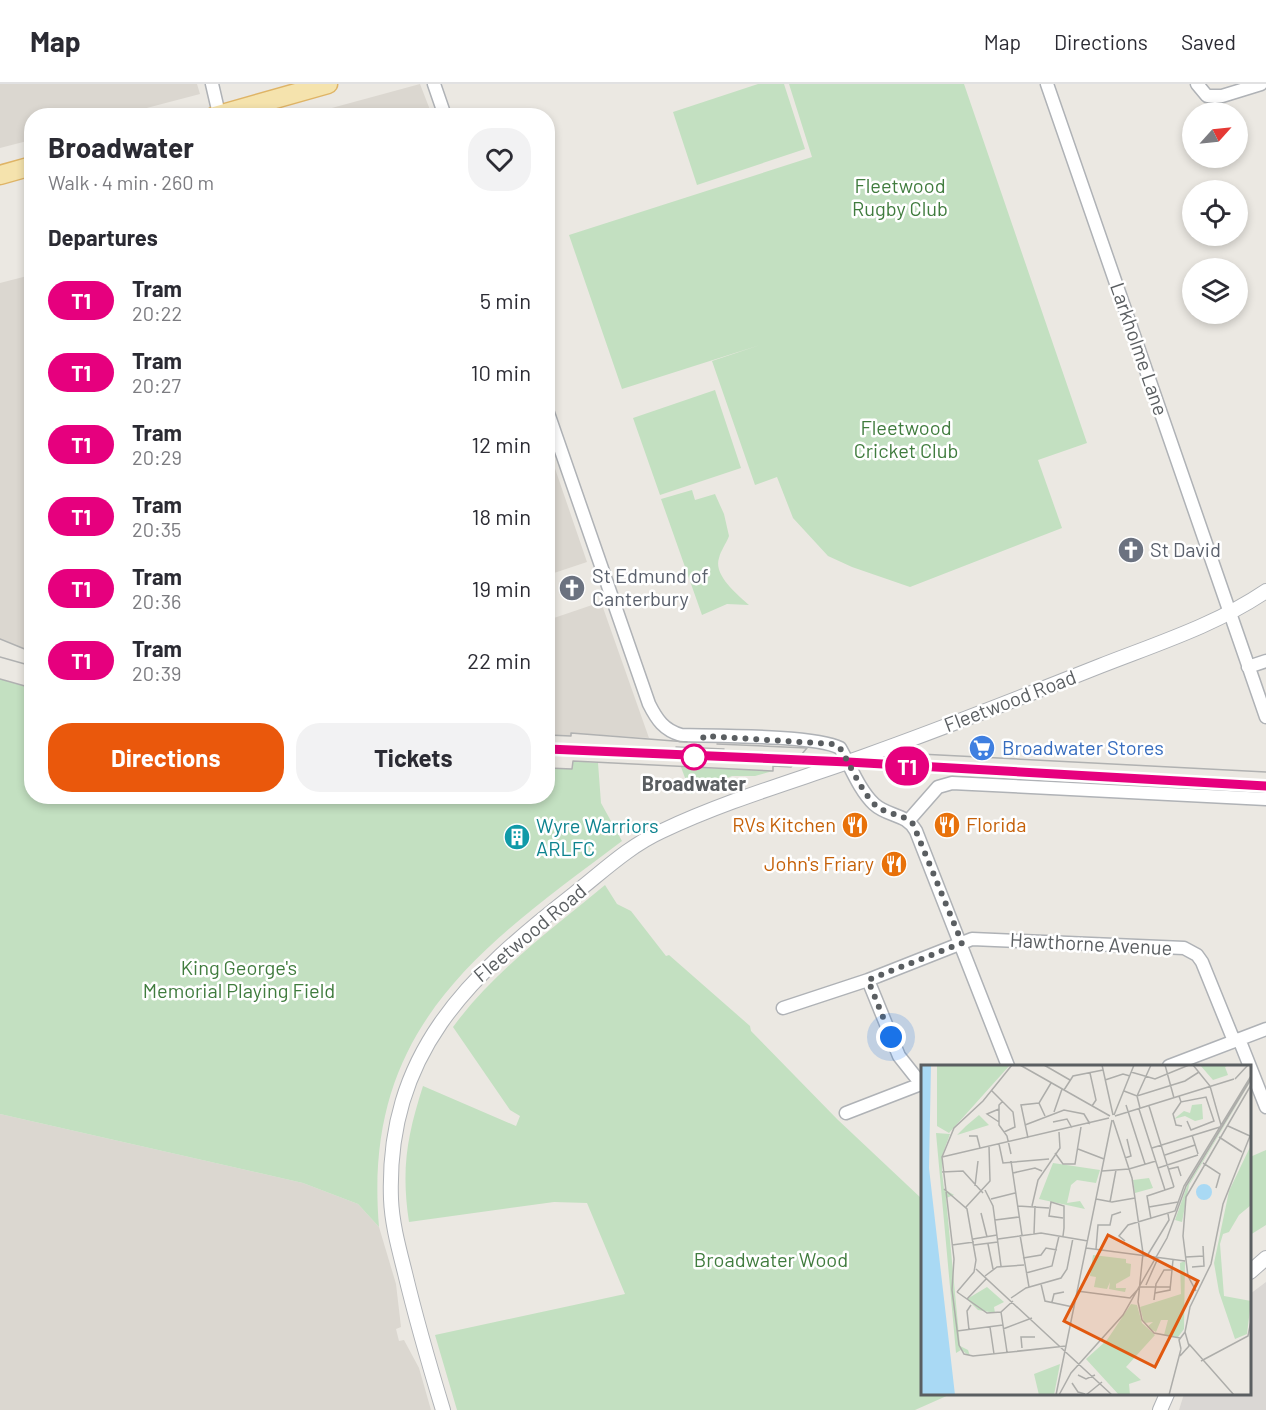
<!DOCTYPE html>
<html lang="en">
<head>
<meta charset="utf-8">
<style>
	:root { --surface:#fff; --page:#f2f2f3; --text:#2b2b33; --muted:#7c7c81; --line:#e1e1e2; --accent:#ea580c }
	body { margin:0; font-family:Barlow,sans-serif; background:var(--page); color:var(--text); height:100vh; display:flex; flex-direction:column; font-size:22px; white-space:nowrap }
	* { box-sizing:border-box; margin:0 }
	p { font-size:20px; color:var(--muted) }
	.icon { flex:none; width:33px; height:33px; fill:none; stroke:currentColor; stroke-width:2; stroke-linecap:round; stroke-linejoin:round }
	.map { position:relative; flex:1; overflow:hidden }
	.sheet { position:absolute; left:24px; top:24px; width:531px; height:696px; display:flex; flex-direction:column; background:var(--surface); border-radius:24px; box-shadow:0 3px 9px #0003 }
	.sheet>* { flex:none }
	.badge { padding:0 12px; border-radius:20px; font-size:21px; line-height:39px }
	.needle { width:39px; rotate:63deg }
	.controls { position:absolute; left:1182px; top:18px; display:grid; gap:12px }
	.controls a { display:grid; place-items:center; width:66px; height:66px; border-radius:50%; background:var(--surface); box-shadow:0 3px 9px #0003; font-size:30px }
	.you { position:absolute; width:30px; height:30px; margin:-15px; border:4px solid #fff; border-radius:50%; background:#1a73e8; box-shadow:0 0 0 9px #1a73e833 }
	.map>.badge { position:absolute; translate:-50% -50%; box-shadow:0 0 0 3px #fff }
	h2 { padding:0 24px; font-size:22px; line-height:54px }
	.round { display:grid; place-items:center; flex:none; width:63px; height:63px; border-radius:24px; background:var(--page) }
	.headline { display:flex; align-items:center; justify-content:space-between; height:102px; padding:0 24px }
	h1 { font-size:28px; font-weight:700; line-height:45px }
	.button { display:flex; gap:12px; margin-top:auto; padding:12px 24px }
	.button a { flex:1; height:69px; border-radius:24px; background:var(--accent); color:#fff; font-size:24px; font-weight:700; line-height:69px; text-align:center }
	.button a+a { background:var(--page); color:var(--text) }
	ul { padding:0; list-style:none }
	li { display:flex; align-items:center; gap:18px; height:72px; padding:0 24px }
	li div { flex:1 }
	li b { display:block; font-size:22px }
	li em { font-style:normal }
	li .badge { min-width:66px; font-weight:700; text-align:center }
	header { display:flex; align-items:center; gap:36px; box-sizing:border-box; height:84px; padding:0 30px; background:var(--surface); border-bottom:2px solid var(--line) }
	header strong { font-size:28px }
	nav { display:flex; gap:33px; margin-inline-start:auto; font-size:21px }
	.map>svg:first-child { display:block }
</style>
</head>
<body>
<header>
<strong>Map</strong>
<nav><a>Map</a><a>Directions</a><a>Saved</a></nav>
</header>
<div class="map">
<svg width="1266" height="1326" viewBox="0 0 1266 1326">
	<rect width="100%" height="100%" fill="#ebe8e2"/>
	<path fill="#dad7d4" d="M1266,1198V1326H1179L1184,1310H1250V1210Z"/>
	<path fill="#dbd7d0" d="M0,0H197L200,10L120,31L32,32L31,56L0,64Z
		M420,0L432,31H306Z
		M31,191H32L31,568L0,555V199Z
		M548,364L587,478L548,491Z
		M601,518L649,654L572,649L571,652L548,651V536Z
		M0,1030L303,1099L358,1120L379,1143L396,1200L401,1243L396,1245L399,1257L404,1256L419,1284L431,1326H0Z"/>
	<path fill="#c3e0c1" d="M758,0H784L805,65L697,101L673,28Z
		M789,0H964L1087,359L1038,376L1062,444L910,503L852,483L828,472L793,434L777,393L755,401L712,277L760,261L622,305L569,151L812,73Z
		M715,306L741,384L660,411L633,334Z
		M692,406L695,416L715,410L724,430L729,452C726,460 721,466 719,474C713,491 738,511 749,521L727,520L702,531L661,415Z
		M0,595L31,604L32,712H548V684L572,685L573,677L598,679L601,719L622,757C479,864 362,944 379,1143L358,1120L303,1099L0,1030Z
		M681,683L773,687L755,692H732L691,710Z
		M605,801L617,820L631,827L666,872L669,871L750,942L751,947L837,1035L922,1115V1310H951L915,1326H457L435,1251L625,1210L587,1119L554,1118L409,1138C401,1085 407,1052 423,1002L516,1042L520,1032L510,1026L453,943C494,887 552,845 605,801Z
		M1266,1066V1141L1250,1151V1073Z"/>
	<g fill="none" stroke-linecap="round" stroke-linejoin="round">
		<defs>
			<path id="minor" d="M212,0L219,30
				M434,0L445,32
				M1047,0L1266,633
				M1197,0L1207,12H1222L1261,0
				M548,329L649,620C657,636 664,646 681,651C715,652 815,651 840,664C850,681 859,706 874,720C888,733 906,729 916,747L1008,982
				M1248,583L1266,577
				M909,736L938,703L952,699L1266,715
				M868,896L899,972L922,1001
				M783,924L868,896L972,855L1184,864L1197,871L1202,878L1234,957
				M1239,955L1266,1023
				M1169,982L1266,945
				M846,1029L921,1000"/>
			<path id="tertiary" d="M1250,1188L1266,1174
				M443,1326C429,1280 416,1235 405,1189C399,1165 392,1140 391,1115C386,969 468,893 574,810C602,788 629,762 662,747C727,716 798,696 865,672C944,644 1022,613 1100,582C1156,560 1216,541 1266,507
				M1160,1326L1167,1310"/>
			<path id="primary" d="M215,32L328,0
				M0,91L32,82"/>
		</defs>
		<use href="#minor" stroke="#afb2b6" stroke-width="15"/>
		<use href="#tertiary" stroke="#afb2b6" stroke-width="16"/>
		<use href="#primary" stroke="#dfb466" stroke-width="21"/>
		<use href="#minor" stroke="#fff" stroke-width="12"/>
		<use href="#tertiary" stroke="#fff" stroke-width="14"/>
		<use href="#primary" stroke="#f5e3ad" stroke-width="18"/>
		<path stroke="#b0b1b1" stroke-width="1.5" d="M0,555L32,568
			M0,573L32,582
			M0,595L32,604
			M548,651L571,652V649L687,658
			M717,660L807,664
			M676,663L724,665
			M548,665L848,678L1266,702
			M548,684L572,685L573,677L773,687V682L791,683L807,664
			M920,690V670L1266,688"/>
	</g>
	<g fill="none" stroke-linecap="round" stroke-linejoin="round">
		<defs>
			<path id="line" d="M548,665L848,678L1266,702"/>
		</defs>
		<use href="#line" stroke="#fff" stroke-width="14"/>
		<use href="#line" stroke="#e6007e" stroke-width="9"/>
		<path stroke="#5a5e61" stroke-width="6" stroke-dasharray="0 10.8" d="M694,673L704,652L833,660L840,664C850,680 864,714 879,724C890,731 904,730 913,740L962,859L868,896L891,953"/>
	</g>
	<defs>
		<symbol id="church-disc" viewBox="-11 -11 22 22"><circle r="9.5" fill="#6b7280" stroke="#fff"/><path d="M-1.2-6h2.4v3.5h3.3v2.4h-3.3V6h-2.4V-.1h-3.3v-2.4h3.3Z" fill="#fff"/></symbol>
		<symbol id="supermarket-disc" viewBox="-11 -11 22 22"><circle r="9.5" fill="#3f7fe0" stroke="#fff"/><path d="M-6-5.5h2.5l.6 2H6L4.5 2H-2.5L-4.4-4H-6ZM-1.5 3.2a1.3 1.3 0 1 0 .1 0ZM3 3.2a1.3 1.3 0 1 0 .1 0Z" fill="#fff"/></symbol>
		<symbol id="restaurant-disc" viewBox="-11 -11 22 22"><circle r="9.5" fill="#e8710a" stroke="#fff"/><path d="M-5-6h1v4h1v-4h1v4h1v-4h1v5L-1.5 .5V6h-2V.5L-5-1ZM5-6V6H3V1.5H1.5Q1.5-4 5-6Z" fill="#fff"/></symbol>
		<symbol id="building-disc" viewBox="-11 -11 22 22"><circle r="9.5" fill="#0f9aa8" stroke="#fff"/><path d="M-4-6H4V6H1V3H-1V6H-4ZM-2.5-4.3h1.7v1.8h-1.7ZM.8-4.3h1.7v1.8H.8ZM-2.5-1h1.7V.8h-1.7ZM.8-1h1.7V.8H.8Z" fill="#fff"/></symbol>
	</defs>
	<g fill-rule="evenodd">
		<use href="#church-disc" x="1116" y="451" width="30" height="30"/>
		<use href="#church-disc" x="557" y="489" width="30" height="30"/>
		<use href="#supermarket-disc" x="967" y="649" width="30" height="30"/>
		<use href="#restaurant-disc" x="840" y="726" width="30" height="30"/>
		<use href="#restaurant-disc" x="932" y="726" width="30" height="30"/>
		<use href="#building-disc" x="502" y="738" width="30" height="30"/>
		<use href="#restaurant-disc" x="879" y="765" width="30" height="30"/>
	</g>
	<circle fill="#fff" stroke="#e6007e" stroke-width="3" cx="694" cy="673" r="12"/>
	<g text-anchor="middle" stroke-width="5" stroke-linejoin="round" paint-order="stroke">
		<g font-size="20" fill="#407c3e" stroke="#fff">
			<text x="900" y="109">Fleetwood<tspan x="900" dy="23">Rugby Club</tspan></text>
			<text x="906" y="351">Fleetwood<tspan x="906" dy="23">Cricket Club</tspan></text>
			<text x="239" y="891">King George's<tspan x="239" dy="23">Memorial Playing Field</tspan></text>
			<text x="771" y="1183">Broadwater Wood</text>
		</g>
		<g font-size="20" fill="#5a5e61" stroke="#fff">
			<text transform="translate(1139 265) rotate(71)" y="7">Larkholme Lane</text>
			<text transform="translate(1010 617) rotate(-21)" y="7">Fleetwood Road</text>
			<text transform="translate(530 849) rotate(-40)" y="7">Fleetwood Road</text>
			<text transform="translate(1091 860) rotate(3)" y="7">Hawthorne Avenue</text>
		</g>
		<g font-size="20" fill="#5b616d" stroke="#fff" text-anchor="start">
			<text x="1150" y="473">St David</text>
			<text x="592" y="499">St Edmund of<tspan x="592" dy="23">Canterbury</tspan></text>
		</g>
		<g font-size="20" fill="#366cbe" stroke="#fff" text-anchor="start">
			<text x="1002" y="671">Broadwater Stores</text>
		</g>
		<g font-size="20" font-weight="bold" fill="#5a5e61" stroke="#fff">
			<text x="694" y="707">Broadwater</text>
		</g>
		<g font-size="20" fill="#c56008" stroke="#fff" text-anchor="end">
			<text x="836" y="748">RVs Kitchen</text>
			<text x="966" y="748" text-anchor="start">Florida</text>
			<text x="874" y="787">John's Friary</text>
		</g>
		<g font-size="20" fill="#0d838f" stroke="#fff" text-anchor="start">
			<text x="536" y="749">Wyre Warriors<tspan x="536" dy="23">ARLFC</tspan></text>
		</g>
	</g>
	<g transform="translate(921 981)">
		<rect width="330" height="330" fill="#ebe8e2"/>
		<path d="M16,0H89L28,68L16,61ZM279,0H308L304,2L307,10L292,15ZM330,16L268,120L261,157L254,155L266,121ZM281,39L282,54L274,56L264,51L253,54L263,46L269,48L271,40ZM58,50L68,60L36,70L45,61ZM15,68L29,69L21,91V107L23,124L33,130L25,133L39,281L47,285L49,291L40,285L35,288ZM330,80V140L318,150L308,167L302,169L299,179L303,231L330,236L326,269L314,274L298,227L293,198L308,126ZM132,98L179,105L175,118L156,115L150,120L146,138L159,136L164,144L118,134ZM228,113L232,123L214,128L212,115ZM172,190L205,194V198L210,199L209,211L195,219V223H205L204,227L188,224L189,217L186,224L173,222L175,212L169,211ZM264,196L263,264L257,272L243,270L247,255H240L235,267L226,262L232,257L223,258L219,242L260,229L259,198ZM66,222L83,237L73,242L74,248L57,245L46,234ZM210,239L216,240L221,258L234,270L205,302L220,315L208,319L209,330H198L165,294L186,275ZM139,299L133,330H118L113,309Z" fill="#c3e0c1"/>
		<path d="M0,0H10L8,103L34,330H0ZM275 127a8 8 0 1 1 16 0a8 8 0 1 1-16 0Z" fill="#a9d9f4"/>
		<path fill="none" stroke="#adadaa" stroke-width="1.5" d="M91,0L62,36L33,63L21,92L33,194L31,225L38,280L43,289L52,291L145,281M99,0L189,51M123,0L149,15M181,0L192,50M244,0L253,33M272,0L289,21L300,60M210,7L234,14L268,0M169,8L175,35L171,41M314,14L327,0M184,15L202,9L209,11M143,25L152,11L182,5M71,26L92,47L94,62L83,67M203,26L216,31L264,16L278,7M258,31L260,37L285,32L293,56L270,65L266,56M82,36L78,40V60L86,71L90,89M260,37L252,49L255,60L261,61M205,40L224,99M228,41L253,122M219,43L216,31L230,0M218,44L244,125M133,47L141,24M193,50L213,0M124,51L118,38L130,18M194,51L313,14M192,55L211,113L222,188L217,237L221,255L233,268L259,273M78,57L66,49L78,44M132,57L146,54L151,63M104,60L143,45L163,49L169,59M307,61L329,71M271,70L277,89M48,71H56L59,83M298,72L321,87M107,73L100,40L118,38M78,79L82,98L128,94M231,83L299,62M157,84L183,94M134,88L142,99H154L160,62M244,90L274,80M21,92L188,53M204,93L210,91L206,74M90,96L101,170M282,98L299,109L295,123M237,103L277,90M248,104L257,102L260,111M181,106L208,104L235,96M21,107L42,106L62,128M92,108L114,103L121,106M54,121L57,96M23,124L46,144L55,195L53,207L36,227M64,125L72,141L80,201M70,134L94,128M175,134L191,137L214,133M189,137L195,105M97,141L128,143M111,141L117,115L139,83L138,67M45,142L69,116L68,81M228,142L257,137M60,148L66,172M230,154L226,131L253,122M74,155L98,152M113,169L114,141M99,170L108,222M142,171L143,163V141L130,137L128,151L142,153M52,174L76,170M77,174L120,168L167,176M204,176L198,171L207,160L254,146L263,121L330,11M67,179L72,204M31,180L53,177M53,180L77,177M165,183L264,196M175,184L177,160H189L191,150L200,147M226,191L248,155L247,149M265,192L283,191M102,193L120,190L125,183L136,185M271,202L283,201L282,181M55,204L191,330M105,208L131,201L138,171M64,211L76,202L103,200M120,219L124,236L152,242M225,220L237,193M219,222H249M156,226L209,233L219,222M275,226L267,211L262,171L265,132L330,20M36,227L66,248L80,247L92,236M234,228L249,225L252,195M90,233L105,223L140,213L146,204L152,173M46,234L66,213M233,235L235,219L243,205H251M131,237L133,229L143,227M80,247L86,287M69,262L73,289M82,264L111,253M48,265L46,246L50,240M36,266L82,260M268,279L313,330M101,283L100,272H114M260,284L258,275L264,267M259,291L268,281L264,267L269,242L290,199L302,139L329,71M280,296L327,271L330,256M157,310L165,314L174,310M151,318L157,327L164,329M135,330L191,55M138,330L150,308L202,250L246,173L265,121L330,14M165,330L181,317M248,330L260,284"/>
		<path fill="#e15910" fill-opacity="0.15" stroke="#e15910" stroke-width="3" d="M187,170L277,216L234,302L143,256Z"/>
		<rect width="330" height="330" fill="none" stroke="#5a5e61" stroke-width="3"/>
	</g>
</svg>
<div class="controls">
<a><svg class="needle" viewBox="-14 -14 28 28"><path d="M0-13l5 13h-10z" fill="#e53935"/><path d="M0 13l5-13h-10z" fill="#7c7c81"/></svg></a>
<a><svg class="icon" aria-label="locate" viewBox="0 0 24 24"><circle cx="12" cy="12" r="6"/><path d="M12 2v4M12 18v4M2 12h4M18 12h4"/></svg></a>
<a><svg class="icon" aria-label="layers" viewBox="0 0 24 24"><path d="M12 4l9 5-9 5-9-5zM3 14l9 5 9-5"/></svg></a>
</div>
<div class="you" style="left:891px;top:953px"></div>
<b class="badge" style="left:907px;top:682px;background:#e6007e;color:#fff">T1</b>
<section class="sheet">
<div class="headline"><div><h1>Broadwater</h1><p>Walk · 4 min · 260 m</p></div><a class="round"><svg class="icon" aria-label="heart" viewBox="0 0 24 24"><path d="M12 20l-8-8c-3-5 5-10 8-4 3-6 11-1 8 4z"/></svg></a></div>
<h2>Departures</h2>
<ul>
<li><span class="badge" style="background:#e6007e;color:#fff">T1</span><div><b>Tram</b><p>20:22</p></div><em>5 min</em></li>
<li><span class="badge" style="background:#e6007e;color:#fff">T1</span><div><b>Tram</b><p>20:27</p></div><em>10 min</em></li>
<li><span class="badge" style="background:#e6007e;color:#fff">T1</span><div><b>Tram</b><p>20:29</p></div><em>12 min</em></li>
<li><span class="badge" style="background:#e6007e;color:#fff">T1</span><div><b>Tram</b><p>20:35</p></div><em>18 min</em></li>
<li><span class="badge" style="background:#e6007e;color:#fff">T1</span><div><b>Tram</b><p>20:36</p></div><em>19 min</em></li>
<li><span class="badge" style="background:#e6007e;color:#fff">T1</span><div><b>Tram</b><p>20:39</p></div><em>22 min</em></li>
</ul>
<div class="button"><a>Directions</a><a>Tickets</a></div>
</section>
</div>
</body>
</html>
